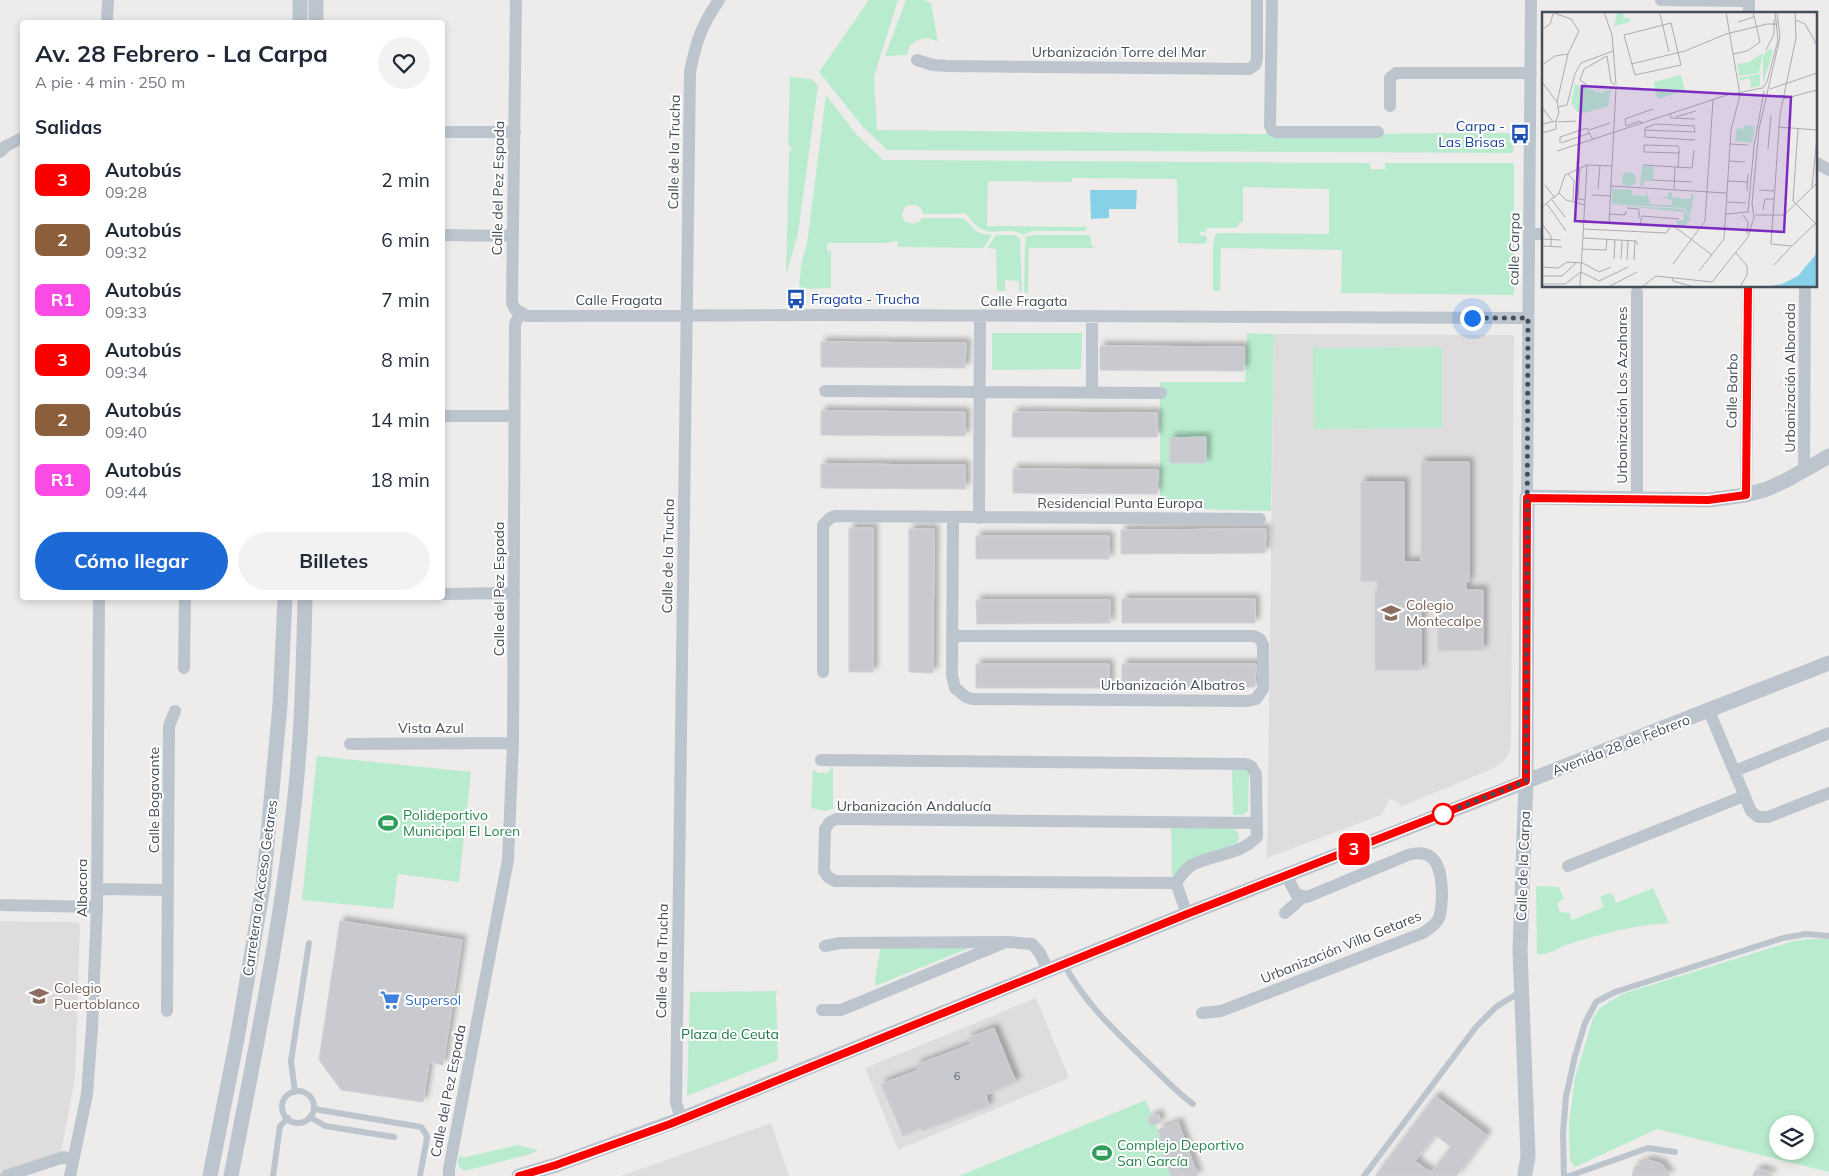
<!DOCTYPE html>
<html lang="es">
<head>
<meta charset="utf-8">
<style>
	:root { --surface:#fff; --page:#f2f2f3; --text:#1f2937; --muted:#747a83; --accent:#1d69d6 }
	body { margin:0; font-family:Mulish,sans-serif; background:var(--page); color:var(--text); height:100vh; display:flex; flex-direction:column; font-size:19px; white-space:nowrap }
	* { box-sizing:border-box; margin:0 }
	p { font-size:16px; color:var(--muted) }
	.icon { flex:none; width:28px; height:28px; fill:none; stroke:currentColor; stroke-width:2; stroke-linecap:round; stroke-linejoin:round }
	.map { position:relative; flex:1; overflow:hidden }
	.drawer { position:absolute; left:20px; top:20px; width:425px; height:580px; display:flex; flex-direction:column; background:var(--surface); border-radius:5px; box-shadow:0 2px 8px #0003 }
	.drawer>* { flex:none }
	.badge { padding:0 10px; border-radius:8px; font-size:18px; line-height:32px }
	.tools { position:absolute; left:1769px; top:1115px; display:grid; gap:10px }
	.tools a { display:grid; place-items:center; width:45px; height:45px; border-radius:50%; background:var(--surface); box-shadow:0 2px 8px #0003; font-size:25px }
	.you { position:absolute; width:25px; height:25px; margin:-12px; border:4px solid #fff; border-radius:50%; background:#1a73e8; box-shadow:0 0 0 8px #1a73e833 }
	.map>.badge { position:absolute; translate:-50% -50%; box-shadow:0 0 0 2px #fff }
	h2 { padding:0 15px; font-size:19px; line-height:45px }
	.round { display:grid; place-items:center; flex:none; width:52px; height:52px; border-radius:26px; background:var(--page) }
	.head { display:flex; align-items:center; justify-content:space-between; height:85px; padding:0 15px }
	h1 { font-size:24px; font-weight:700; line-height:38px }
	.button { display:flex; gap:10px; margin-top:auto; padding:10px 15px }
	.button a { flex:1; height:58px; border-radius:30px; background:var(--accent); color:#fff; font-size:20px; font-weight:700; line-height:58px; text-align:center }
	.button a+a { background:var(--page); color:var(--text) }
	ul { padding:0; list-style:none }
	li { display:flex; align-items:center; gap:15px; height:60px; padding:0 15px }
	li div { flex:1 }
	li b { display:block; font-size:19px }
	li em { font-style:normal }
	li .badge { min-width:55px; font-weight:700; text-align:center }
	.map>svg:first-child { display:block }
</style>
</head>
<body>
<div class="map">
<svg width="1829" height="1176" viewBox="0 0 1829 1176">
	<defs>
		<filter id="shadow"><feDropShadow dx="4.5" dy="-4.5" stdDeviation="2.5" flood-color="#0004"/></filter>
	</defs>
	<rect width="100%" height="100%" fill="#eeebeb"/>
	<path fill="#dfdcdd" d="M1274,334L1514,335L1511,738L1510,750L1505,760L1492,769L1402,806L1391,798L1381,815L1267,858Z
		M0,921L75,922L79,923L80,928L75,1078L61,1152L0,1172Z
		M1036,998L1069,1078L898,1150L865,1068Z
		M771,1123L789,1176H621Z"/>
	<path fill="#b9ecce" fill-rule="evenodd" d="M869,0H898L874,77L877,130L1264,134L1516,133L1513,153L887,150L863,127L819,72Z
		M906,0H924L931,3L938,42C926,35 921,38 910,45L907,55L885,56Z
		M790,77L812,79L818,86L798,233L786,276L789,153L792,147L788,145Z
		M826,95L857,135L883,160L1370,163L1371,169H1385V163H1514V295L1341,293L1342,250L1221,248L1220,291H1213V243L1216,233L1329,234V189L1243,187V223L1240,222L1238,226L1235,228H1208L1205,232H1200V235L1206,236L1207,238V242L1202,244L1178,243L1177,179L1072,178V182L988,181L987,226L1087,227L1085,231H1031L1023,235C1011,226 994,236 981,229C974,226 971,217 964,213L954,214H923L921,208C916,204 911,204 905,207L902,215C904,224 910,224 918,223L922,218H963C977,229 971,233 992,235L984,248L898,247V242L896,241L887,243H827V251H831V288L799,289L801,265L807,244Z
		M996,235H1016L1020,239L1022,291H1019V281L1005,280V291H997L996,249L987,248Z
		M1034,235H1090L1092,246L1096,248H1029L1028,293L1024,292L1025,244L1026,237Z
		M992,333H1082L1081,369L992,370Z
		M1247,333L1274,334L1271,511L1160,508V382H1245Z
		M1442,347V428L1314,429L1313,348Z
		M317,756L471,772L459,882L398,874L393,909L302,900Z
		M833,764V809L825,811L811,808L813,769L818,773H828Z
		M1232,767L1246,768L1249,774L1248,811L1243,815H1233Z
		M1171,827L1230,828C1239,830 1241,835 1237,843L1172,876Z
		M1536,886L1559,887L1564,899L1557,903L1560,912L1569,913L1572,920L1604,907L1600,897L1609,893L1611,895L1613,894L1616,903L1653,888L1669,923C1634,925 1600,934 1566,945C1558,948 1547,956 1537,954Z
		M1811,939H1829V1172L1657,1129L1575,1167L1570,1161L1569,1123L1575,1078L1593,1018L1600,1008L1622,994L1793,941ZM1778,1124H1805V1151H1778Z
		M881,945L966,947L967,949L875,986C875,972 879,959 881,945Z
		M778,991L776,994L778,1060L687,1096L690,992Z
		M1146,1100L1152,1116L1158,1114L1161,1122L1156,1124L1158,1130L1178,1122L1198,1176H959Z
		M517,1145L538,1150L531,1154L464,1171L459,1167C458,1162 457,1157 462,1155V1158Z"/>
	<path fill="#87d1e8" d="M1090,190H1137L1136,209H1109V218L1091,219Z"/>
	<path fill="#c8cad0" stroke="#cfd1d7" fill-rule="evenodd" filter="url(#shadow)" d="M821,342L966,343L965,368L821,367Z
		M1100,346L1244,347V371L1100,370Z
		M821,411L965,412V436L821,435Z
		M1013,412L1157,413V437H1012Z
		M1206,437V463H1170V438Z
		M1421,462H1469V582L1466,581V590H1483V650L1438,651V611H1421V670H1375V592L1377,591V581H1361V482H1404V562H1421Z
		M821,464L965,465V489L821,488Z
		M1013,469L1158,470L1157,494L1013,493Z
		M849,528H873V672H849Z
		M909,529H934L933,673L909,672Z
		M1266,529L1265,553L1121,554V530Z
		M976,536H1109V559H976Z
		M1122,599H1255V623H1122Z
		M976,600H1110V623L977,624Z
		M976,664H1109V688H976Z
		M1122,664H1256L1255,687L1122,688Z
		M340,921L462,940L443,1065L429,1062L423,1102L341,1090L319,1060Z
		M994,1028L1016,1082L986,1095L989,1106L922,1131L921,1128L903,1136L881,1084L918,1070L916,1065L971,1044L968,1038Z
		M1435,1096L1487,1135L1456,1176H1375ZM1435,1135L1451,1147L1431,1173L1415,1161Z
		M1158,1114L1161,1122L1151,1126L1148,1118Z
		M1178,1122L1198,1176H1180L1165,1140L1161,1141L1158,1130Z
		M1165,1140L1180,1176H1171L1158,1143Z
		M1648,1160L1662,1164L1670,1176H1632L1634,1167Z
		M1760,1169L1769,1172L1773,1176H1753L1754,1172Z"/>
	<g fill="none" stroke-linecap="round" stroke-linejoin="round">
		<path stroke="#bcc5ce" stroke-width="6" d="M1064,964C1084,1002 1113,1029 1144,1059C1160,1074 1175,1091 1193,1104
			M282 1107a16 16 0 1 1 32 0a16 16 0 1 1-32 0Z
			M295,1092L291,1061L309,943
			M314,1109L421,1127L426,1134L427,1138L420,1176
			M310,1117L325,1126L394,1137
			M273,1176L280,1126L288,1118
			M1364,1176L1476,1027L1496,1007L1520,992
			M1564,1176L1563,1133L1566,1096L1575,1056L1585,1023L1596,1002L1615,992L1783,938L1806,934L1829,936
			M1569,1176L1648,1148L1675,1152"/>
		<path stroke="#bcc5ce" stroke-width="12" d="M516,0L512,303L515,309L527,316L818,315L1528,318
			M1272,0L1270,126L1272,130L1277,132H1378
			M1661,0L1749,1
			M1749,0V14
			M107,22L108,0
			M917,60L933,65L947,66L1249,69L1255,65L1257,59V0
			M1390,106V78L1396,73H1531
			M442,132H515
			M0,152L6,146L22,138
			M1815,162L1829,170
			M1529,234H1543
			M442,235L512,236
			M825,391L1161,393
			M1092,392V316
			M442,416H514
			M1804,470L1805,286
			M1746,495L1748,286
			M1527,497L1531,0
			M1637,498V292
			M979,518L980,316
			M442,594L514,593
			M952,636H1254L1260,639L1263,645V689L1256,699L1248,701L973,699L966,697L955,688L952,675L953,517
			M184,668L185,598
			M823,672V525L830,518L835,516L1260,519
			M1709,711L1751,811L1758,817H1768L1829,793
			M350,744L513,743
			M821,760L1246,764L1251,766L1256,774L1257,837C1240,855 1213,854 1192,865C1185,869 1180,877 1176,883L1187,914
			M1735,771L1829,733
			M1568,866L1744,796
			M1176,883L835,881L828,877L824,871L825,829L830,822L836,819L1256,823
			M97,889L168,890
			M0,905L97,907
			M1285,913L1303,897
			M825,946L840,943L1008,942L1032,944L1040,953L1048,971
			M822,1010H841L1001,944
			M167,1011L169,726L175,711
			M1202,1013L1221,1011L1423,933C1429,929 1434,926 1438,920C1442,913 1441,905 1442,897C1442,874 1439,846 1408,855L1307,897L1296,894L1286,875
			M681,1119L676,1102L690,72C696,42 701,26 719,0
			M6,1176L64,1157L73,1159
			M70,1176L87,1094L92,1028L97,907L99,598
			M449,1176V1169L508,860L513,743L515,324L520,313"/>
		<path stroke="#bcc5ce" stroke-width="15" d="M300,22V0
			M316,22V0
			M1525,1174L1528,1156L1520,951L1526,781L1527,497L1708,500L1746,495L1767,489L1785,481L1829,456
			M210,1176L237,1039L263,887L280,705L285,598
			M231,1176C259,1031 290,885 300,738C303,691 304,644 305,598
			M519,1176L556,1165L681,1119L1187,914L1829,663"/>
	</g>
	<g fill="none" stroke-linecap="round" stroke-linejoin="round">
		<defs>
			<path id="line" d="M519,1176L556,1165L670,1124L1187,914L1526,781L1527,498L1708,500L1746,495L1748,286"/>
		</defs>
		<use href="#line" stroke="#fff" stroke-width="11"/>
		<use href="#line" stroke="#fa0000" stroke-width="8"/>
		<path stroke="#444e58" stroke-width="5" stroke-dasharray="0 9" d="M1443,814L1526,781L1528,318H1472"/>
	</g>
	<defs>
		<symbol id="bus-bare" viewBox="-9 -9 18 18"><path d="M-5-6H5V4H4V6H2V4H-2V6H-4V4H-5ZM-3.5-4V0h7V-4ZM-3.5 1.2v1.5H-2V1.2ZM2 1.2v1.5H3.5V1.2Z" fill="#1a4fb4" stroke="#fff" stroke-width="2.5" paint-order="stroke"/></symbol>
		<symbol id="school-bare" viewBox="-9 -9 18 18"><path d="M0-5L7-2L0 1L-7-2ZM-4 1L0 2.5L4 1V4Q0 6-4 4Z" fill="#8d6e63" stroke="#fff" stroke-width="2.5" paint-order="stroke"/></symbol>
		<symbol id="stadium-bare" viewBox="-9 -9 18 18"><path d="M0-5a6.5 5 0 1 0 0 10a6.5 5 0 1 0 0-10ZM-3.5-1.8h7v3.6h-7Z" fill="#2e9e5b" stroke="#fff" stroke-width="2.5" paint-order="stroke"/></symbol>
		<symbol id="supermarket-bare" viewBox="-9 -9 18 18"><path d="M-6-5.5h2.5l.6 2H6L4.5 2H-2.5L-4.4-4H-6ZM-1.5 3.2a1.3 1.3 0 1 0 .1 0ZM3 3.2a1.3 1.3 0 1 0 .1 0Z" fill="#3f7fe0" stroke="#fff" stroke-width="2.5" paint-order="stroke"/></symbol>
	</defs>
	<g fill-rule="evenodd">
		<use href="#bus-bare" x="1506" y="120" width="28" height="28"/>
		<use href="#bus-bare" x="782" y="285" width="28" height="28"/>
		<use href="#school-bare" x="1377" y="599" width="28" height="28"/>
		<use href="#stadium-bare" x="374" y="809" width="28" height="28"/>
		<use href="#school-bare" x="25" y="982" width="28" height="28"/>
		<use href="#supermarket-bare" x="376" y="986" width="28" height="28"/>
		<use href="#stadium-bare" x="1088" y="1139" width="28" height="28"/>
	</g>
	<circle fill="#fff" stroke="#fa0000" stroke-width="2.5" cx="1443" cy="814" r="10"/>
	<g text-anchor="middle" stroke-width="4" stroke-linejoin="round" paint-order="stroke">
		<g font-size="11" fill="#656d76">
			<text x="957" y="1080">6</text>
		</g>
		<g font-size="14" fill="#444e58" stroke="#fff">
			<text x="1119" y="57">Urbanización Torre del Mar</text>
			<text transform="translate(674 152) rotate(-89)" y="5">Calle de la Trucha</text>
			<text transform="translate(498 188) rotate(-89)" y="5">Calle del Pez Espada</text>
			<text transform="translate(1514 249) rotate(-89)" y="5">calle Carpa</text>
			<text x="619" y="305">Calle Fragata</text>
			<text x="1024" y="306">Calle Fragata</text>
			<text transform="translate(1790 378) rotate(-90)" y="5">Urbanización Alborada</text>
			<text transform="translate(1732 391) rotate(-89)" y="5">Calle Barbo</text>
			<text transform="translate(1622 395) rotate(-90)" y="5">Urbanización Los Azahares</text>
			<text x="1120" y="508">Residencial Punta Europa</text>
			<text transform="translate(668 556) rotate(-89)" y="5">Calle de la Trucha</text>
			<text transform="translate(499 589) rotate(-90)" y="5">Calle del Pez Espada</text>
			<text x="1173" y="690">Urbanización Albatros</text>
			<text x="431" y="733">Vista Azul</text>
			<text transform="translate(1621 745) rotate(-21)" y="5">Avenida 28 de Febrero</text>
			<text transform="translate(154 800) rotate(-90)" y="5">Calle Bogavante</text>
			<text x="914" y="811">Urbanización Andalucía</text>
			<text transform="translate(1523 866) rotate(-88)" y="5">Calle de la Carpa</text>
			<text transform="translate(82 888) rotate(-90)" y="5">Albacora</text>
			<text transform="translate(260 888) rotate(-82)" y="5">Carretera a Acceso Getares</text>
			<text transform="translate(1341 947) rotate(-22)" y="5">Urbanización Villa Getares</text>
			<text transform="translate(662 961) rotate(-89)" y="5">Calle de la Trucha</text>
			<text transform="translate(448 1091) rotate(-79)" y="5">Calle del Pez Espada</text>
		</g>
		<g font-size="14" fill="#164399" stroke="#fff" text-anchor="end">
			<text x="1505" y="131">Carpa -<tspan x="1505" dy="16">Las Brisas</tspan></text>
			<text x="811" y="304" text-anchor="start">Fragata - Trucha</text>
		</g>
		<g font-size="14" fill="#785e54" stroke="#fff" text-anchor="start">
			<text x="1406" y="610">Colegio<tspan x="1406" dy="16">Montecalpe</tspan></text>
			<text x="54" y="993">Colegio<tspan x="54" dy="16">Puertoblanco</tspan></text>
		</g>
		<g font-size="14" fill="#27864d" stroke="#fff" text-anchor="start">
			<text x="403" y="820">Polideportivo<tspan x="403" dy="16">Municipal El Loren</tspan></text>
			<text x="1117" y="1150">Complejo Deportivo<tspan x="1117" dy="16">San García</tspan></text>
		</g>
		<g font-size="14" fill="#366cbe" stroke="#fff" text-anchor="start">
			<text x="405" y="1005">Supersol</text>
		</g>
		<g font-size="14" fill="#18754a" stroke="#fff">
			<text x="730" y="1039">Plaza de Ceuta</text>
		</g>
	</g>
	<g transform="translate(1542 12)">
		<rect width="275" height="275" fill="#eeebeb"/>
		<path d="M75,0H81V6H88V10L72,14ZM229,37L231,40L221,71V46L223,40ZM221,41L217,61L197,64L195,52L207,50ZM218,62V74L209,76L208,66L198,69L197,66ZM139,63L143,78L117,87L114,84L112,70ZM33,72L59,81L69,77L66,94L42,101L35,100L29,91ZM202,113L213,115L210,131L193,129L195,116L202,117ZM100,154L112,155L111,169H102L101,174H98ZM80 167a7 7 0 1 1 14 0a7 7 0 1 1-14 0ZM70,177L90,178V183L103,184L105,179L108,192L120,193H130V188L118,185H126V180L130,181V185L141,187H149V182H152L148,204L142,196L70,192ZM70,193L141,197L149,207L141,216L135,214V209L142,208V200Z" fill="#b9ecce"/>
		<path d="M275,241V275H222L240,272L256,264Z" fill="#87d1e8"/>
		<path fill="none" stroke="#aaacb0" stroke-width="1" d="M62,0L70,23L74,72M108,0H126M253,0L254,26L238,102L229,232L250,234L275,210M12,1L29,7L37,19L26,42L15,90M118,2L127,40M254,8L263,12L275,33M196,10L212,5M129,11L139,53L93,63L82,23ZM0,18L8,12L11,2M224,38L232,22V7M191,42L205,39L218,30L211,0M89,52L143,39L184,22L225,12H236M0,53L13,44L26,42M0,70L15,90L17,101L14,109L0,112M45,73L38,68L42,57L65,44L69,70L73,73M220,77L225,70L236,28L233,0M228,77L275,61M241,87L275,78M0,95L11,110M16,95L25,93L33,62L39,51L71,39M128,102L129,106L153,107M134,105L154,99M16,110L34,109M100,112L98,109L84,114L83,107L111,97M113,112L103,116V125L153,128M236,115L275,118M256,117L251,189L273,211M47,118L68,111M103,118L153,120L152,114L113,112M0,121L14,117V109M18,131V125L45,116L51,128M19,131L48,121M188,132L206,133M226,137L229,103M15,139L185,83L220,76M187,149L203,150M101,153L150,156L152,138M38,155L36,187L43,188M136,155L137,141V137L136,134L102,133V140L137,141M26,162L32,169L31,189M111,168L150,170M186,169L206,170M3,173L13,186M69,174L184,181M270,175L275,125M56,177L58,153M132,178L133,155M217,178L232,179M205,179L206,162M17,181L24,188L43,193M50,183L68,184M10,188L23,205M185,190L204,191M5,192L24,219M0,195L17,181L23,163L45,153L70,154M85,196L97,197V206M221,198L223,187H232M206,200L212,134L222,79M67,202L83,203L84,199M184,202L207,200M201,203L206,210L205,222M213,203H242L275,171M42,209L133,215L170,243M67,211L74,76M0,212L9,224V234M98,212L100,204L137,207M42,217L124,221L129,214M41,226L94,229L96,233M0,227L19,228M0,234L20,235M40,237L64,238L65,227M194,241L205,254V263L198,275M72,247L73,228M79,247L80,229M85,248L86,229M92,248L93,229M131,252L163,209L171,88M232,253L249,235M0,255L16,256L25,250L41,251L57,260L69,255M157,259L182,227L189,118L198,83L184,0M0,264H20L34,251M130,266L131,269L152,275M0,272H23L39,260L57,269L86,255M38,275L45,153M66,275L95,260M100,275L114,264L170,270L206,225L212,205L210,192L217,117L238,25L235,0"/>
		<path fill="#7b2cbf" fill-opacity="0.15" stroke="#7b2cbf" stroke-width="2.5" d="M40,74L249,85L242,220L33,209Z"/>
		<rect width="275" height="275" fill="none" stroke="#444e58" stroke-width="2.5"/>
	</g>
</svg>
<div class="tools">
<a><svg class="icon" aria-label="layers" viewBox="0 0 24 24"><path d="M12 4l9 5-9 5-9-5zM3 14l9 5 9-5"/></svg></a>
</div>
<div class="you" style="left:1472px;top:318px"></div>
<b class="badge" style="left:1354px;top:849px;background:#fa0000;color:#fff">3</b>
<section class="drawer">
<div class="head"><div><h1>Av. 28 Febrero - La Carpa</h1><p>A pie · 4 min · 250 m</p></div><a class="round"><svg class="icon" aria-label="heart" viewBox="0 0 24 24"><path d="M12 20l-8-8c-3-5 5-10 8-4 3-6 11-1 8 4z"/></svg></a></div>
<h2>Salidas</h2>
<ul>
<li><span class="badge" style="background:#fa0000;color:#fff">3</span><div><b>Autobús</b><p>09:28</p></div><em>2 min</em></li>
<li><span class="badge" style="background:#8b5e3c;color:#fff">2</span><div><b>Autobús</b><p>09:32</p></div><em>6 min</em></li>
<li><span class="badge" style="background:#fb4be4;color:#fff">R1</span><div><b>Autobús</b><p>09:33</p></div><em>7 min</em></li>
<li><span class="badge" style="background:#fa0000;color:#fff">3</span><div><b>Autobús</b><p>09:34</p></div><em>8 min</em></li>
<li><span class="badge" style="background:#8b5e3c;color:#fff">2</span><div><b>Autobús</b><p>09:40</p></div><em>14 min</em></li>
<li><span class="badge" style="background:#fb4be4;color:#fff">R1</span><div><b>Autobús</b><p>09:44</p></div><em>18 min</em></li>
</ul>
<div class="button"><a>Cómo llegar</a><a>Billetes</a></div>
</section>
</div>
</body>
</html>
